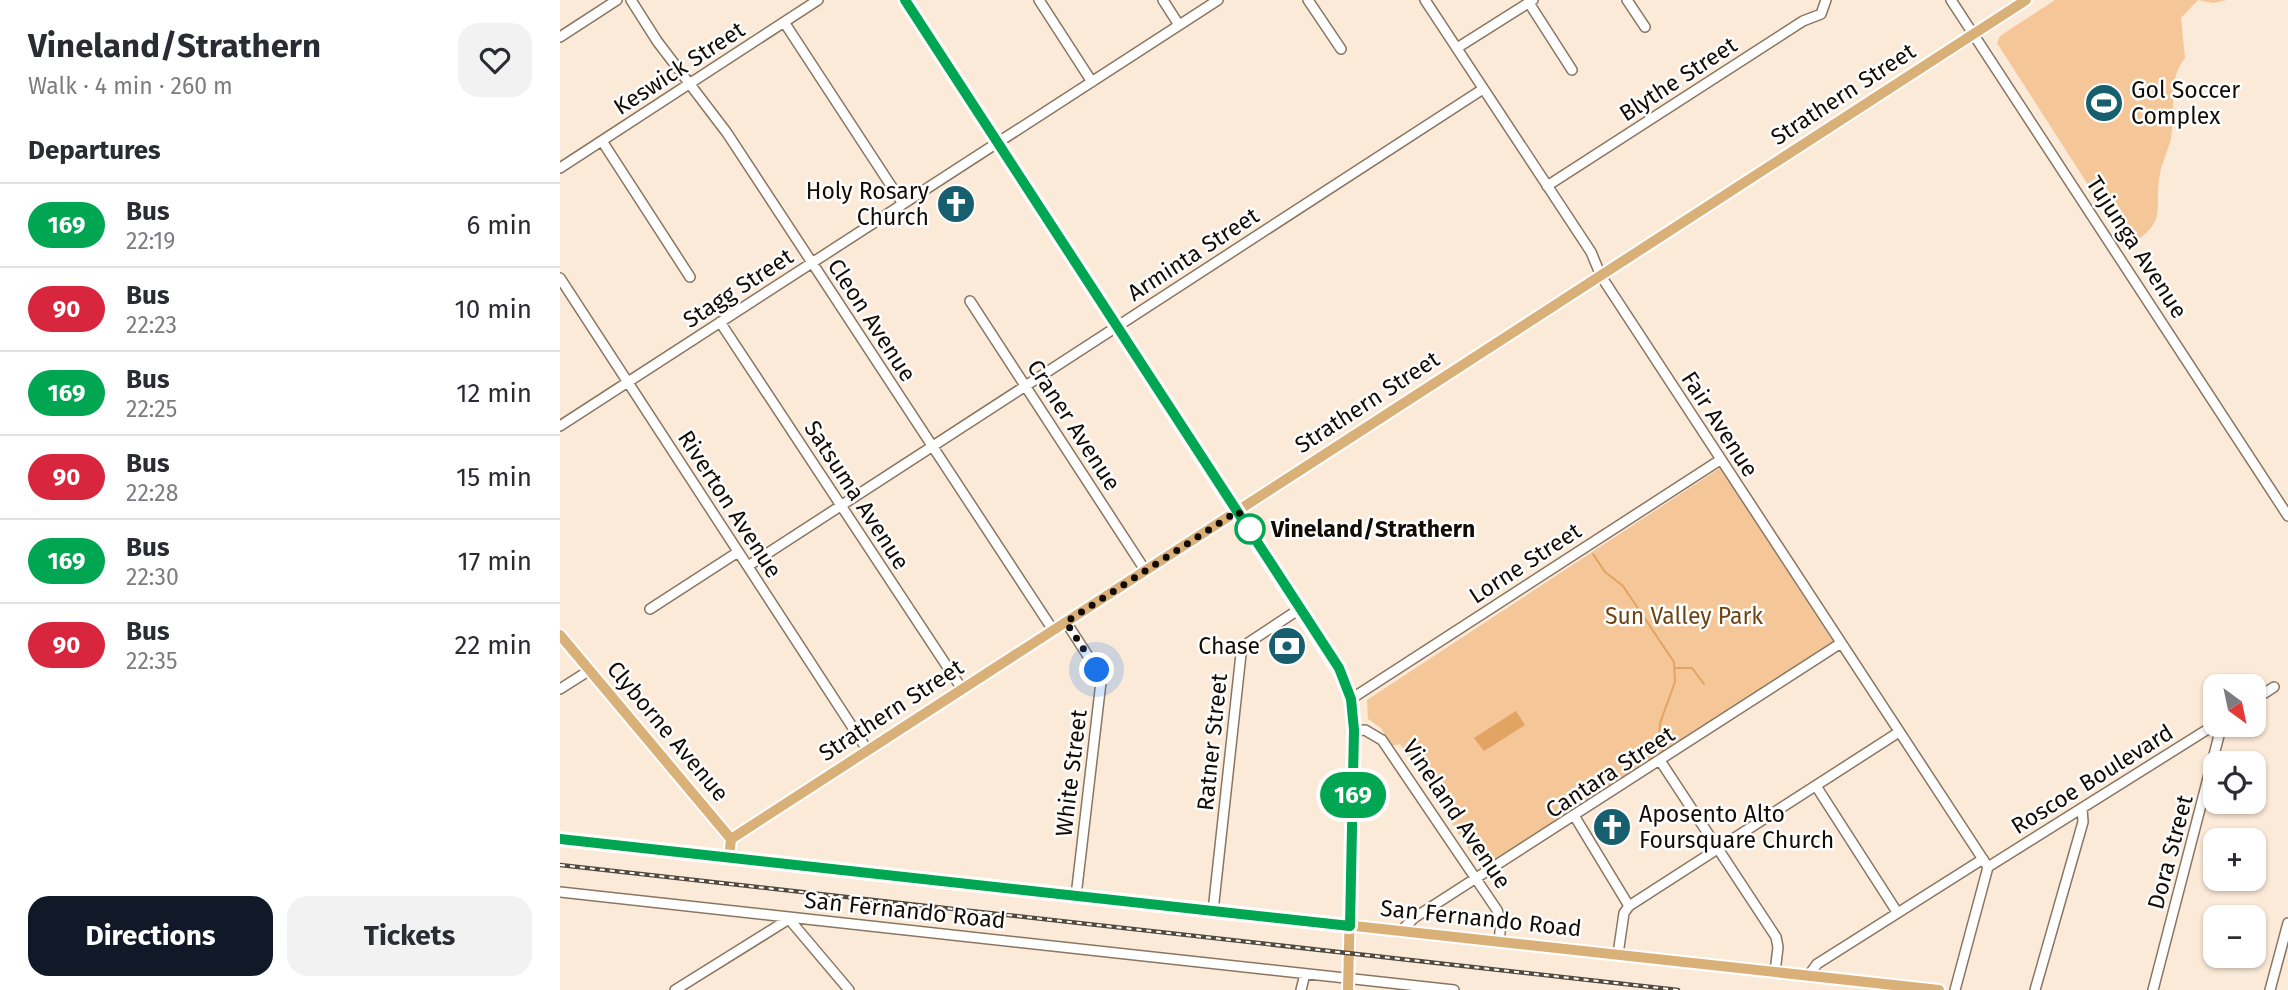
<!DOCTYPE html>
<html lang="en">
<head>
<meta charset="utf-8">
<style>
	:root { --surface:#fff; --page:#f2f2f3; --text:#2b2b33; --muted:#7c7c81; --line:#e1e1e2; --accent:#111827 }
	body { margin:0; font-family:"Fira Sans",sans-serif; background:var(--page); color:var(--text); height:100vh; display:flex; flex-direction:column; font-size:26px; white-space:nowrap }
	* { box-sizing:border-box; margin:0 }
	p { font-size:23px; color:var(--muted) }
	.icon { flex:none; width:38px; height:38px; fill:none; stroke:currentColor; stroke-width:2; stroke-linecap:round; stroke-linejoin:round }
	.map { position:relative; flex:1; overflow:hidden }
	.side { display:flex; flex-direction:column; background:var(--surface); width:560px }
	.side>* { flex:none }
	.badge { padding:0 14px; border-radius:23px; font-size:24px; line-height:46px }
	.needle { width:46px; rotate:147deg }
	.fabs { position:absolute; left:1643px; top:674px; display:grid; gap:14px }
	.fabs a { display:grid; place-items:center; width:63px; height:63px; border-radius:14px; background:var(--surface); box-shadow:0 2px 5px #0004; font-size:35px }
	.you { position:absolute; width:35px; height:35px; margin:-18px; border:5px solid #fff; border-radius:50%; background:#1a73e8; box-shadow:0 0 0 10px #1a73e833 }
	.map>.badge { position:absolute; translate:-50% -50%; box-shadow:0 0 0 4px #fff }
	h2 { padding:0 28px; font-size:26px; line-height:63px }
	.round { display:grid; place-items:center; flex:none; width:74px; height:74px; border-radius:21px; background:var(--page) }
	.overview { display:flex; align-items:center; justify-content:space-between; height:119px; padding:0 28px }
	h1 { font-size:33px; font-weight:700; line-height:52px }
	.cta { display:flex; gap:14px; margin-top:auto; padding:14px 28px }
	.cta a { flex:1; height:80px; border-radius:21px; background:var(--accent); color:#fff; font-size:28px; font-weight:700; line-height:80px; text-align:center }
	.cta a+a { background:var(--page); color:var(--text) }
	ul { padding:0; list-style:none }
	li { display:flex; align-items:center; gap:21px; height:84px; padding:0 28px; border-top:2px solid var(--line) }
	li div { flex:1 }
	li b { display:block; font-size:26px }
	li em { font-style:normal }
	li .badge { min-width:77px; font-weight:700; text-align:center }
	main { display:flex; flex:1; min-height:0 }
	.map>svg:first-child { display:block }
</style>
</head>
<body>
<main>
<section class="side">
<div class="overview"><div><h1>Vineland/Strathern</h1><p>Walk · 4 min · 260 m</p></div><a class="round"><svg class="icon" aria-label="heart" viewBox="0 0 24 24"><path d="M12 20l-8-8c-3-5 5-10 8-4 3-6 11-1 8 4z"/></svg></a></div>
<h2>Departures</h2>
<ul>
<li><span class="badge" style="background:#00a651;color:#fff">169</span><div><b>Bus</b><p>22:19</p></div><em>6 min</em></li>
<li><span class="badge" style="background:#d7263d;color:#fff">90</span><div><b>Bus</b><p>22:23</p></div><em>10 min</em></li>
<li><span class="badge" style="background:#00a651;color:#fff">169</span><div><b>Bus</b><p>22:25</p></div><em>12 min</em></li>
<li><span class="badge" style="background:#d7263d;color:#fff">90</span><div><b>Bus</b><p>22:28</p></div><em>15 min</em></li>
<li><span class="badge" style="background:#00a651;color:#fff">169</span><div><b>Bus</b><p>22:30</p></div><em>17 min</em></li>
<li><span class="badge" style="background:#d7263d;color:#fff">90</span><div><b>Bus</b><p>22:35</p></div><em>22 min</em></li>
</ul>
<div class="cta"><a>Directions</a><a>Tickets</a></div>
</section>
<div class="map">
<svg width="1728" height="990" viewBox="0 0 1728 990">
	<rect width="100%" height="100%" fill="#fcead8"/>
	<path fill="#f4c698" d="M1495,0H1667L1653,3L1638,0L1621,18L1625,58C1607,82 1616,102 1612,131C1611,145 1603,159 1600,173C1593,214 1610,219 1568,247L1437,43L1440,36Z
		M1160,468L1274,643L929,864L917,862L840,744L831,746L821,728L808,719L807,700Z"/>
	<path fill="#e1a463" d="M956,711L965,725L924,751L914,738Z"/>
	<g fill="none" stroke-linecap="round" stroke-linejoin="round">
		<path stroke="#e1a463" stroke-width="2" d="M1033,554L1045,572L1063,586L1114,662L1115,682L1100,723L1099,744L1103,752
			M1116,668H1132L1144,684"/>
		<defs>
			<path id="minor" d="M71,0L97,41L167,133L493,630
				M479,0L532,82
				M603,0L619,25
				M748,0L781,49
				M865,0L1031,252L1041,276L1428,867
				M1067,0L1085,27
				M1391,0L1728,516
				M969,3L1012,70
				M224,22L343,204
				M0,37L57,0
				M897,48L973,0
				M42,141L130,277
				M0,168L258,0
				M987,186L1243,21L1261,14L1266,0
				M0,278L308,751
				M410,301L585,570
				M160,322L402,689
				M0,426L658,0
				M188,566L923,89
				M90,609L178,552
				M506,622L537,670L541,682L516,896
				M0,689L30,670
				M791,699L1160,460
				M1694,700L1714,687
				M794,731L805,730L822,740L937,910L941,922L939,942
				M1101,762L1216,937L1218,947L1215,972
				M1256,786L1337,912
				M1015,817L1069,906L1064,913L1058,954
				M1428,867L1656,724
				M0,892L894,990
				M1069,906L1339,732
				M653,911L681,654L685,645L741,608
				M840,932L854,918L1281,643
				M1249,975L1257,964L1423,859
				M115,990L229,919L289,990
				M741,990L745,974
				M1395,990L1428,867
				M1475,990L1523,822L1522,808
				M1593,990L1662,724
				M1710,990L1728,923"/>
			<path id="major" d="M345,0L784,680L791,699L794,731L788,990
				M0,635L171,839L169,858
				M0,839L1379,990
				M171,839L1466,0"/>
		</defs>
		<use href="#minor" stroke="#8a7561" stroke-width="12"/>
		<use href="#major" stroke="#fff" stroke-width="14"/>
		<use href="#minor" stroke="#fff" stroke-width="9"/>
		<use href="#major" stroke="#dab079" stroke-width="10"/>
		<defs>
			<path id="rail" d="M0,865L1118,990"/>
		</defs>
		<use href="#rail" stroke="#51483e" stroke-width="4.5"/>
		<use href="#rail" stroke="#fff" stroke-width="2" stroke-dasharray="5" stroke-linecap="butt"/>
	</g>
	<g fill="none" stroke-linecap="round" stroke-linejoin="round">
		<defs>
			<path id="line" d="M0,839L790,926L794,730L791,699L779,668L345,0"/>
		</defs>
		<use href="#line" stroke="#fff" stroke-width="16"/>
		<use href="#line" stroke="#00a651" stroke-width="10"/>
		<path stroke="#130c05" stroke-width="7" stroke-dasharray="0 12.6" d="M537,670L506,622L678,511L690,529"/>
	</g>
	<defs>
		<symbol id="stadium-disc" viewBox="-11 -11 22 22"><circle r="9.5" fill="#175f6f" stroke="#fff"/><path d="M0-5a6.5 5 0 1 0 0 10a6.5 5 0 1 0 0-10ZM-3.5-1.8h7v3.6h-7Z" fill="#fff"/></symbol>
		<symbol id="church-disc" viewBox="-11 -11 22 22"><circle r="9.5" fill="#175f6f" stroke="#fff"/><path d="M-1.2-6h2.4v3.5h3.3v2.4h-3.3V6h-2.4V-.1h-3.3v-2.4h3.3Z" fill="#fff"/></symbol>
		<symbol id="bank-disc" viewBox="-11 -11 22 22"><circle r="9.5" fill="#175f6f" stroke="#fff"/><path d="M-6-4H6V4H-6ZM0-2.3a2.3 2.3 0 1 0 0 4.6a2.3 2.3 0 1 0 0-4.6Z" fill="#fff"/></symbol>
	</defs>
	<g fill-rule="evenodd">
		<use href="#stadium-disc" x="1522" y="81" width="44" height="44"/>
		<use href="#church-disc" x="374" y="182" width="44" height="44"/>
		<use href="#bank-disc" x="705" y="624" width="44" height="44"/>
		<use href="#church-disc" x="1030" y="805" width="44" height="44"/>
	</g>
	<circle fill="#fff" stroke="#00a651" stroke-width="3.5" cx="690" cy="529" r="14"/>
	<g text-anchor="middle" stroke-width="5" stroke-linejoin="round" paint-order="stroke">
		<g font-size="23" fill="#130c05" stroke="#fff">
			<text transform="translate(119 68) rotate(-33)" y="8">Keswick Street</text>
			<text transform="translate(1118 79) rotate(-33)" y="8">Blythe Street</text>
			<text transform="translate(1283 94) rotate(-33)" y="8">Strathern Street</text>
			<text transform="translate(1577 247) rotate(57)" y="8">Tujunga Avenue</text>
			<text transform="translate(633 254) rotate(-33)" y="8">Arminta Street</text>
			<text transform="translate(178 288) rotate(-33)" y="8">Stagg Street</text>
			<text transform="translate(312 320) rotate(57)" y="8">Cleon Avenue</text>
			<text transform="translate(807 402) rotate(-33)" y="8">Strathern Street</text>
			<text transform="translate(1160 424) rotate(57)" y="8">Fair Avenue</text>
			<text transform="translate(514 425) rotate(57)" y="8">Craner Avenue</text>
			<text transform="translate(297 495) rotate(57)" y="8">Satsuma Avenue</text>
			<text transform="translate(170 504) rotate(57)" y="8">Riverton Avenue</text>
			<text transform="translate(965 563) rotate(-33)" y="8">Lorne Street</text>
			<text transform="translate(331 710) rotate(-33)" y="8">Strathern Street</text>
			<text transform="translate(108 731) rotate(50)" y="8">Clyborne Avenue</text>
			<text transform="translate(652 742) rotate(-84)" y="8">Ratner Street</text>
			<text transform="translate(1050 772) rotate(-33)" y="8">Cantara Street</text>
			<text transform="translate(511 773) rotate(-83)" y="8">White Street</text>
			<text transform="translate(1532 779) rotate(-32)" y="8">Roscoe Boulevard</text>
			<text transform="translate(897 814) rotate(56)" y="8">Vineland Avenue</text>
			<text transform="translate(1610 852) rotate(-75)" y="8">Dora Street</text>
			<text transform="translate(345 910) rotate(6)" y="8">San Fernando Road</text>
			<text transform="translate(921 918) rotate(6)" y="8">San Fernando Road</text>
		</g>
		<g font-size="23" fill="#130c05" stroke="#fff" text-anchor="start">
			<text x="1571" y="98">Gol Soccer<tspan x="1571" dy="26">Complex</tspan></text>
			<text x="369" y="199" text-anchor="end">Holy Rosary<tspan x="369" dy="26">Church</tspan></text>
			<text x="700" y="654" text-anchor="end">Chase</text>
			<text x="1079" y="822">Aposento Alto<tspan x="1079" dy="26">Foursquare Church</tspan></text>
		</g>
		<g font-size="23" font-weight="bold" fill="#130c05" stroke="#fff" text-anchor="start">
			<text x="711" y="537">Vineland/Strathern</text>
		</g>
		<g font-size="23" fill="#6d4412" stroke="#fff">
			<text x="1124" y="624">Sun Valley Park</text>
		</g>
	</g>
</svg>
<div class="fabs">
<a><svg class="needle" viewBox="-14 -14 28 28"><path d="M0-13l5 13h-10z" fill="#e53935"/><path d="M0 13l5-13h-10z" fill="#7c7c81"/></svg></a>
<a><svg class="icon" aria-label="locate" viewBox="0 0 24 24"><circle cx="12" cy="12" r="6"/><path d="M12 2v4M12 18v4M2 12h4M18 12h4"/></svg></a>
<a>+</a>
<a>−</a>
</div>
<div class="you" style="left:537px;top:670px"></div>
<b class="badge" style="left:793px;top:795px;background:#00a651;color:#fff">169</b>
</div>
</main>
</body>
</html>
